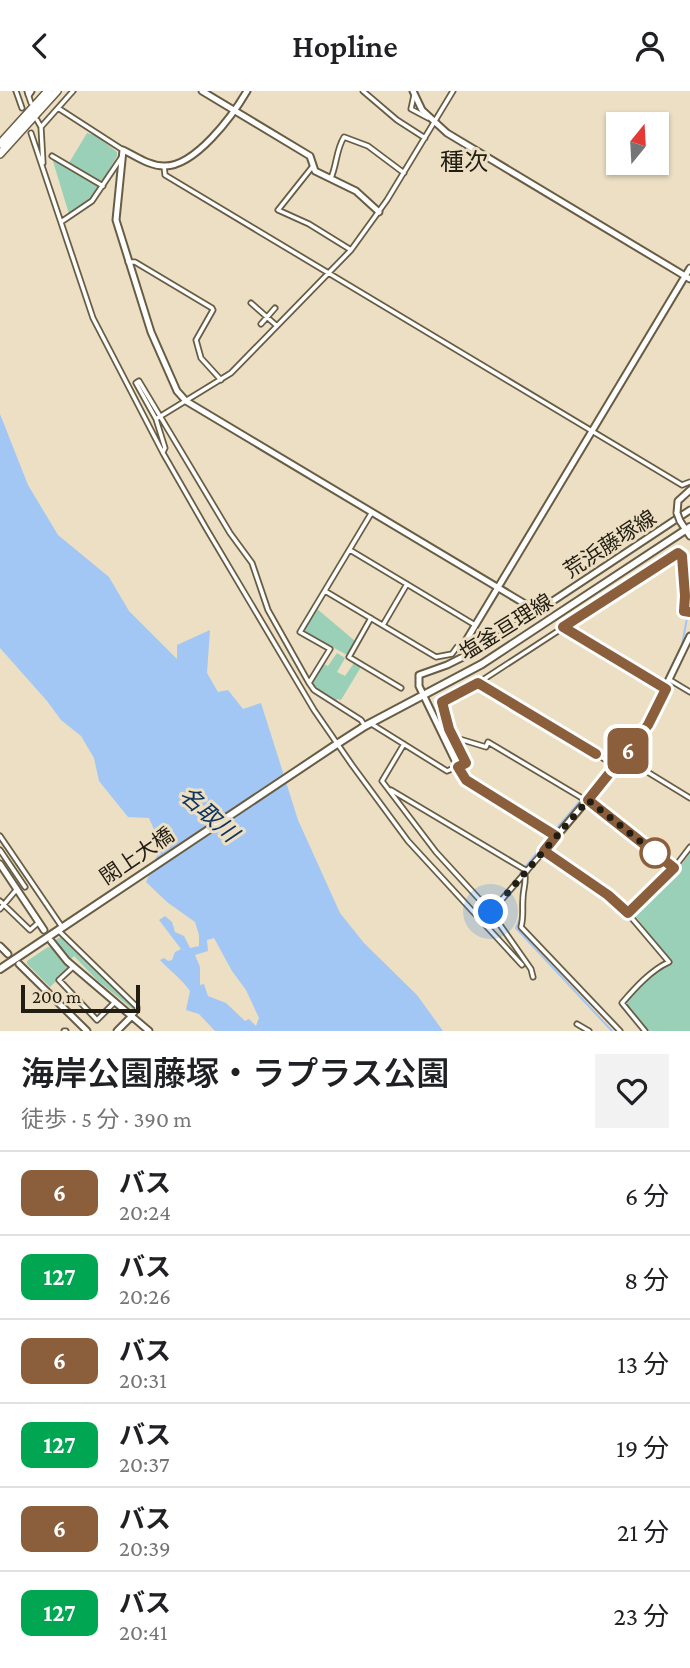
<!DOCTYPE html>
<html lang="ja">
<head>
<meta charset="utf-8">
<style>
	:root { --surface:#fff; --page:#f2f2f2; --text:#202124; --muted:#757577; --line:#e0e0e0 }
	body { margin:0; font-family:"Crimson Pro","Noto Sans JP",serif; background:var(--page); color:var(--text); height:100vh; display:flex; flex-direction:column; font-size:26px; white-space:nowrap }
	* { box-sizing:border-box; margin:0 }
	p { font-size:23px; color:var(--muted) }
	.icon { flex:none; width:38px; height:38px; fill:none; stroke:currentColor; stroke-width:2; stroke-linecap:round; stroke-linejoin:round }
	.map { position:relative; height:940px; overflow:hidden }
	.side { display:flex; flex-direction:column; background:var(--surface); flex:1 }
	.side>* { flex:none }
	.badge { padding:0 14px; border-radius:10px; font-size:24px; line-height:46px }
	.needle { width:46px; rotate:18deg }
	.buttons { position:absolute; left:606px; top:21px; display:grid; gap:14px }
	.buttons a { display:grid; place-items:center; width:63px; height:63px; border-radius:0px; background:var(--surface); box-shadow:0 2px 5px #0004; font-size:35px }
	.scale { position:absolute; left:21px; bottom:18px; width:119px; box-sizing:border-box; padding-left:7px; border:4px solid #211d12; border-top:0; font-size:19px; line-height:24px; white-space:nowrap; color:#211d12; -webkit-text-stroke:5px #ecdfc3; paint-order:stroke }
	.you { position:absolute; width:35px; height:35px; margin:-18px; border:5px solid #fff; border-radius:50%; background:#1a73e8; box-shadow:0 0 0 10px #1a73e833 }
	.map>.badge { position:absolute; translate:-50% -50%; box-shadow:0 0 0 4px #fff }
	.round { display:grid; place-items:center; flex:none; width:74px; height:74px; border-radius:0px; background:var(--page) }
	.head { display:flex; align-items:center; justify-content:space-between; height:119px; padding:0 21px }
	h1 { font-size:33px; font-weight:600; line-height:52px }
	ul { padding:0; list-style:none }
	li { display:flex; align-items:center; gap:21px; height:84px; padding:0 21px; border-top:2px solid var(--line) }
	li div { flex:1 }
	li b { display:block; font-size:26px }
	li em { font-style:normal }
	li .badge { min-width:77px; font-weight:700; text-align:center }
	header { display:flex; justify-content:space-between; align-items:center; height:91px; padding:0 21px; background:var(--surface); font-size:32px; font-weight:600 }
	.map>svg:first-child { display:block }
</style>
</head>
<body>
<header><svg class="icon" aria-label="back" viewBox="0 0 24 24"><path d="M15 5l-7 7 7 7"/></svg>Hopline<svg class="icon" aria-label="person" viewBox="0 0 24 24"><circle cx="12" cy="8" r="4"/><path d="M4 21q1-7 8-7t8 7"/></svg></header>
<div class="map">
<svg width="690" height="940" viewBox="0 0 690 940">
	<rect width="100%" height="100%" fill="#ecdfc3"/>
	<path fill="#9ad0b7" d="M87,42L97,45L117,61V65L101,92L69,72Z
		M52,67L100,96L90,108L69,123Z
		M316,517L355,550L347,564L303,540Z
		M337,562L345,567L337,581L345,585L354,572L361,576L341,609L337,608L336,610L317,599L312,592L323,573L328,575Z
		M690,762V940H646L625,911C635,898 655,877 671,872L633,822L679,777Z
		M62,845L135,916V920L98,890L74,865L70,869L54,850Z
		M48,856L53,857L69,874V878L50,896L27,873V870Z"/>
	<path fill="#a2c7f4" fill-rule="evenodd" d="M0,323L28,394L58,444L109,486L129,520L177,568V554L210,539L207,582L218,601L228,599L243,618L261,612L298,729L340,822L364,852L417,904L443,940H215L199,923L186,919L190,900C181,887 170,880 160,869L164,867L168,870L172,869L175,861L181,858L159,829L165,825L172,831L175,841L184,845L190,857L199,855V844L195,831L167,811L146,791L161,755L149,727L128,726L99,690L94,667L81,645L61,629L47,610L0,557ZM214,847L232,880L246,899L259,927L256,935L249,928L245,930L226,912L208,905L204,893L200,894V876L195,864L208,860L207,849Z"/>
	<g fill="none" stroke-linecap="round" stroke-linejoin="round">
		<path stroke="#a2c7f4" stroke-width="2" d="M682,458L685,463L688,516
			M663,593L682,554L687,527
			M613,671L645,629L661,597
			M584,705L610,674
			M557,737L580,710
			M526,775L549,748
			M520,783L521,780
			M521,816L522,789
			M521,825L516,837L612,940"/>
		<defs>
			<path id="street" d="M16,0L22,17
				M27,0L31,12
				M363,0L397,29L425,47
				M414,4L411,18L428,27
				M58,17L123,59
				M37,29L41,36L43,72
				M41,36L73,0
				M31,42L93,227L163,362L206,437L314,619L352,674L408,750L522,874
				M52,65L103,95
				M164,75L165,84L682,394L690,391
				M313,75L278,119L309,133L351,159
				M331,87C337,73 336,59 344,46L368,55L404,82
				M61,131L92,110L121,67
				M128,171H135L212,217L213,219L196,249L201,267L221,289
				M251,212L277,235
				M261,233L275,217
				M156,328L136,292L139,290L230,442L252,472L268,519L309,592
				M163,361L165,357L156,328L231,282L351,159L387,109L453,0
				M350,459L475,534
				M325,500L436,566L452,563L457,556L464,555
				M371,527L349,566L401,597
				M383,534L407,493
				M563,536L666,598
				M670,589L690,601
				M478,592L678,462L682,465L686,504L684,520L690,521
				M370,632L447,680L466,672L449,638L442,611L478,592L616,675
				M365,635L361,629L314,599L309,592L330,558L300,541L372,421
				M453,646L486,656L488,651L587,710
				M404,653L382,690L436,761L491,821L544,760L619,812L669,871C651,879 635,897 622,912L645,940
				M623,666L690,707
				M471,694L556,745
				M391,699L527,780
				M0,745L62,836
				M0,759L25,796
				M525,784C526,793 523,799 523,807C522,818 524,825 521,836L620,940
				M0,810L30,839L39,831
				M0,818L17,798
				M491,821L531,878L533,886
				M628,822L674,777L690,756
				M59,840L137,916V919L132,925
				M73,876L59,889L97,929L115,911
				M577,933L589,940
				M64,940H66"/>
			<path id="secondary" d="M202,0L310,65L315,80L356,100L379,121
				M247,0C233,24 195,76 164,75C149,75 136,65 123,59L116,129L151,241L177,300L186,310L537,520
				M413,0L422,19L447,42L690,188
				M29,3L31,0
				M677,422L678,410L690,399
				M680,430L690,445
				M468,564L464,555L467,548L690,177
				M471,694L462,684L419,595V584L447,574L485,555L690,419
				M588,708L674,777
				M544,760L616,675L647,634L690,545
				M0,773L44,839
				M51,850L67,870L149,940
				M0,855L8,863
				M19,873L87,940
				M117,940L132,925"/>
			<path id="primary" d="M0,878L337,653L365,635L482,573L690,436"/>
			<path id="highway" d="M0,53L48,0
				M0,63L57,0"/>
		</defs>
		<use href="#street" stroke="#685d44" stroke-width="7"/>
		<use href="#secondary" stroke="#685d44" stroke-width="9"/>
		<use href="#primary" stroke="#685d44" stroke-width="10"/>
		<use href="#highway" stroke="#685d44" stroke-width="10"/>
		<use href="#street" stroke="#fff" stroke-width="3.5"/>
		<use href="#secondary" stroke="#fff" stroke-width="5"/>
		<use href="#primary" stroke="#fff" stroke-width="6"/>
		<use href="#highway" stroke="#fff" stroke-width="7"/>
		<defs>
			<path id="secondary-bridge" d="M677,422L680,430"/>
		</defs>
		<use href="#secondary-bridge" stroke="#685d44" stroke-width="9" stroke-linecap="butt"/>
		<use href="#secondary-bridge" stroke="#fff" stroke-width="5"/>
	</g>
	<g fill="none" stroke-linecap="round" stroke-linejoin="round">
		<defs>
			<path id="line" d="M596,663L478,592L442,611L449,638L466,672L458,676L466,689L556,745L544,760L608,804L628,822L674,777L588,709L648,634L666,598L563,536L678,462L682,465L685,505L684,520L690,521"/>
		</defs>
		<use href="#line" stroke="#fff" stroke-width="16"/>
		<use href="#line" stroke="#8b5e3c" stroke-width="10"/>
		<path stroke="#211d12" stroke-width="7" stroke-dasharray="0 12.6" d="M491,821L588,709L655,762"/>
	</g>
	<circle fill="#fff" stroke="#8b5e3c" stroke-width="3.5" cx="655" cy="762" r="14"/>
	<g text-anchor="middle" stroke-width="6" stroke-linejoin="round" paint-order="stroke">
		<g font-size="21" fill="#211d12" stroke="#ecdfc3">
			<text transform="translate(610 453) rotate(-33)" y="7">荒浜藤塚線</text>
			<text transform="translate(506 536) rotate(-32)" y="7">塩釜亘理線</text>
			<text transform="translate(137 765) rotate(-34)" y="7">閖上大橋</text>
		</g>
		<g font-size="23" font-style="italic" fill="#0d335c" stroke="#ecdfc3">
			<text transform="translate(209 723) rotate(42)" y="8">名取川</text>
		</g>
		<g font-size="24" fill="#211d12" stroke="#ecdfc3">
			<text x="464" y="79">種次</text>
		</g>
	</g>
</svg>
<div class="buttons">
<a><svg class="needle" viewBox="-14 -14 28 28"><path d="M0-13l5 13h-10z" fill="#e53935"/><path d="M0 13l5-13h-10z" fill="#757577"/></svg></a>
</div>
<div class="scale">200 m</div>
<div class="you" style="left:491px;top:821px"></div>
<b class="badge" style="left:628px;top:660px;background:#8b5e3c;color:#fff">6</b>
</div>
<section class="side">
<div class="head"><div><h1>海岸公園藤塚・ラプラス公園</h1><p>徒歩 · 5 分 · 390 m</p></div><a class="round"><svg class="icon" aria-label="heart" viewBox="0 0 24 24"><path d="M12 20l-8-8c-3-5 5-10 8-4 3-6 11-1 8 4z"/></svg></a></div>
<ul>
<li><span class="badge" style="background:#8b5e3c;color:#fff">6</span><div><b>バス</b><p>20:24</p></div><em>6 分</em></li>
<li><span class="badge" style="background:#00a651;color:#fff">127</span><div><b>バス</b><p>20:26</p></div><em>8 分</em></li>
<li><span class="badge" style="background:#8b5e3c;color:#fff">6</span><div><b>バス</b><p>20:31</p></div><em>13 分</em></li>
<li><span class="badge" style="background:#00a651;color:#fff">127</span><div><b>バス</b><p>20:37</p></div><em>19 分</em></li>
<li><span class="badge" style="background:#8b5e3c;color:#fff">6</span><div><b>バス</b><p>20:39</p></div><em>21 分</em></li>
<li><span class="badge" style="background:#00a651;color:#fff">127</span><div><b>バス</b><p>20:41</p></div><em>23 分</em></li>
</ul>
</section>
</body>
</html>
